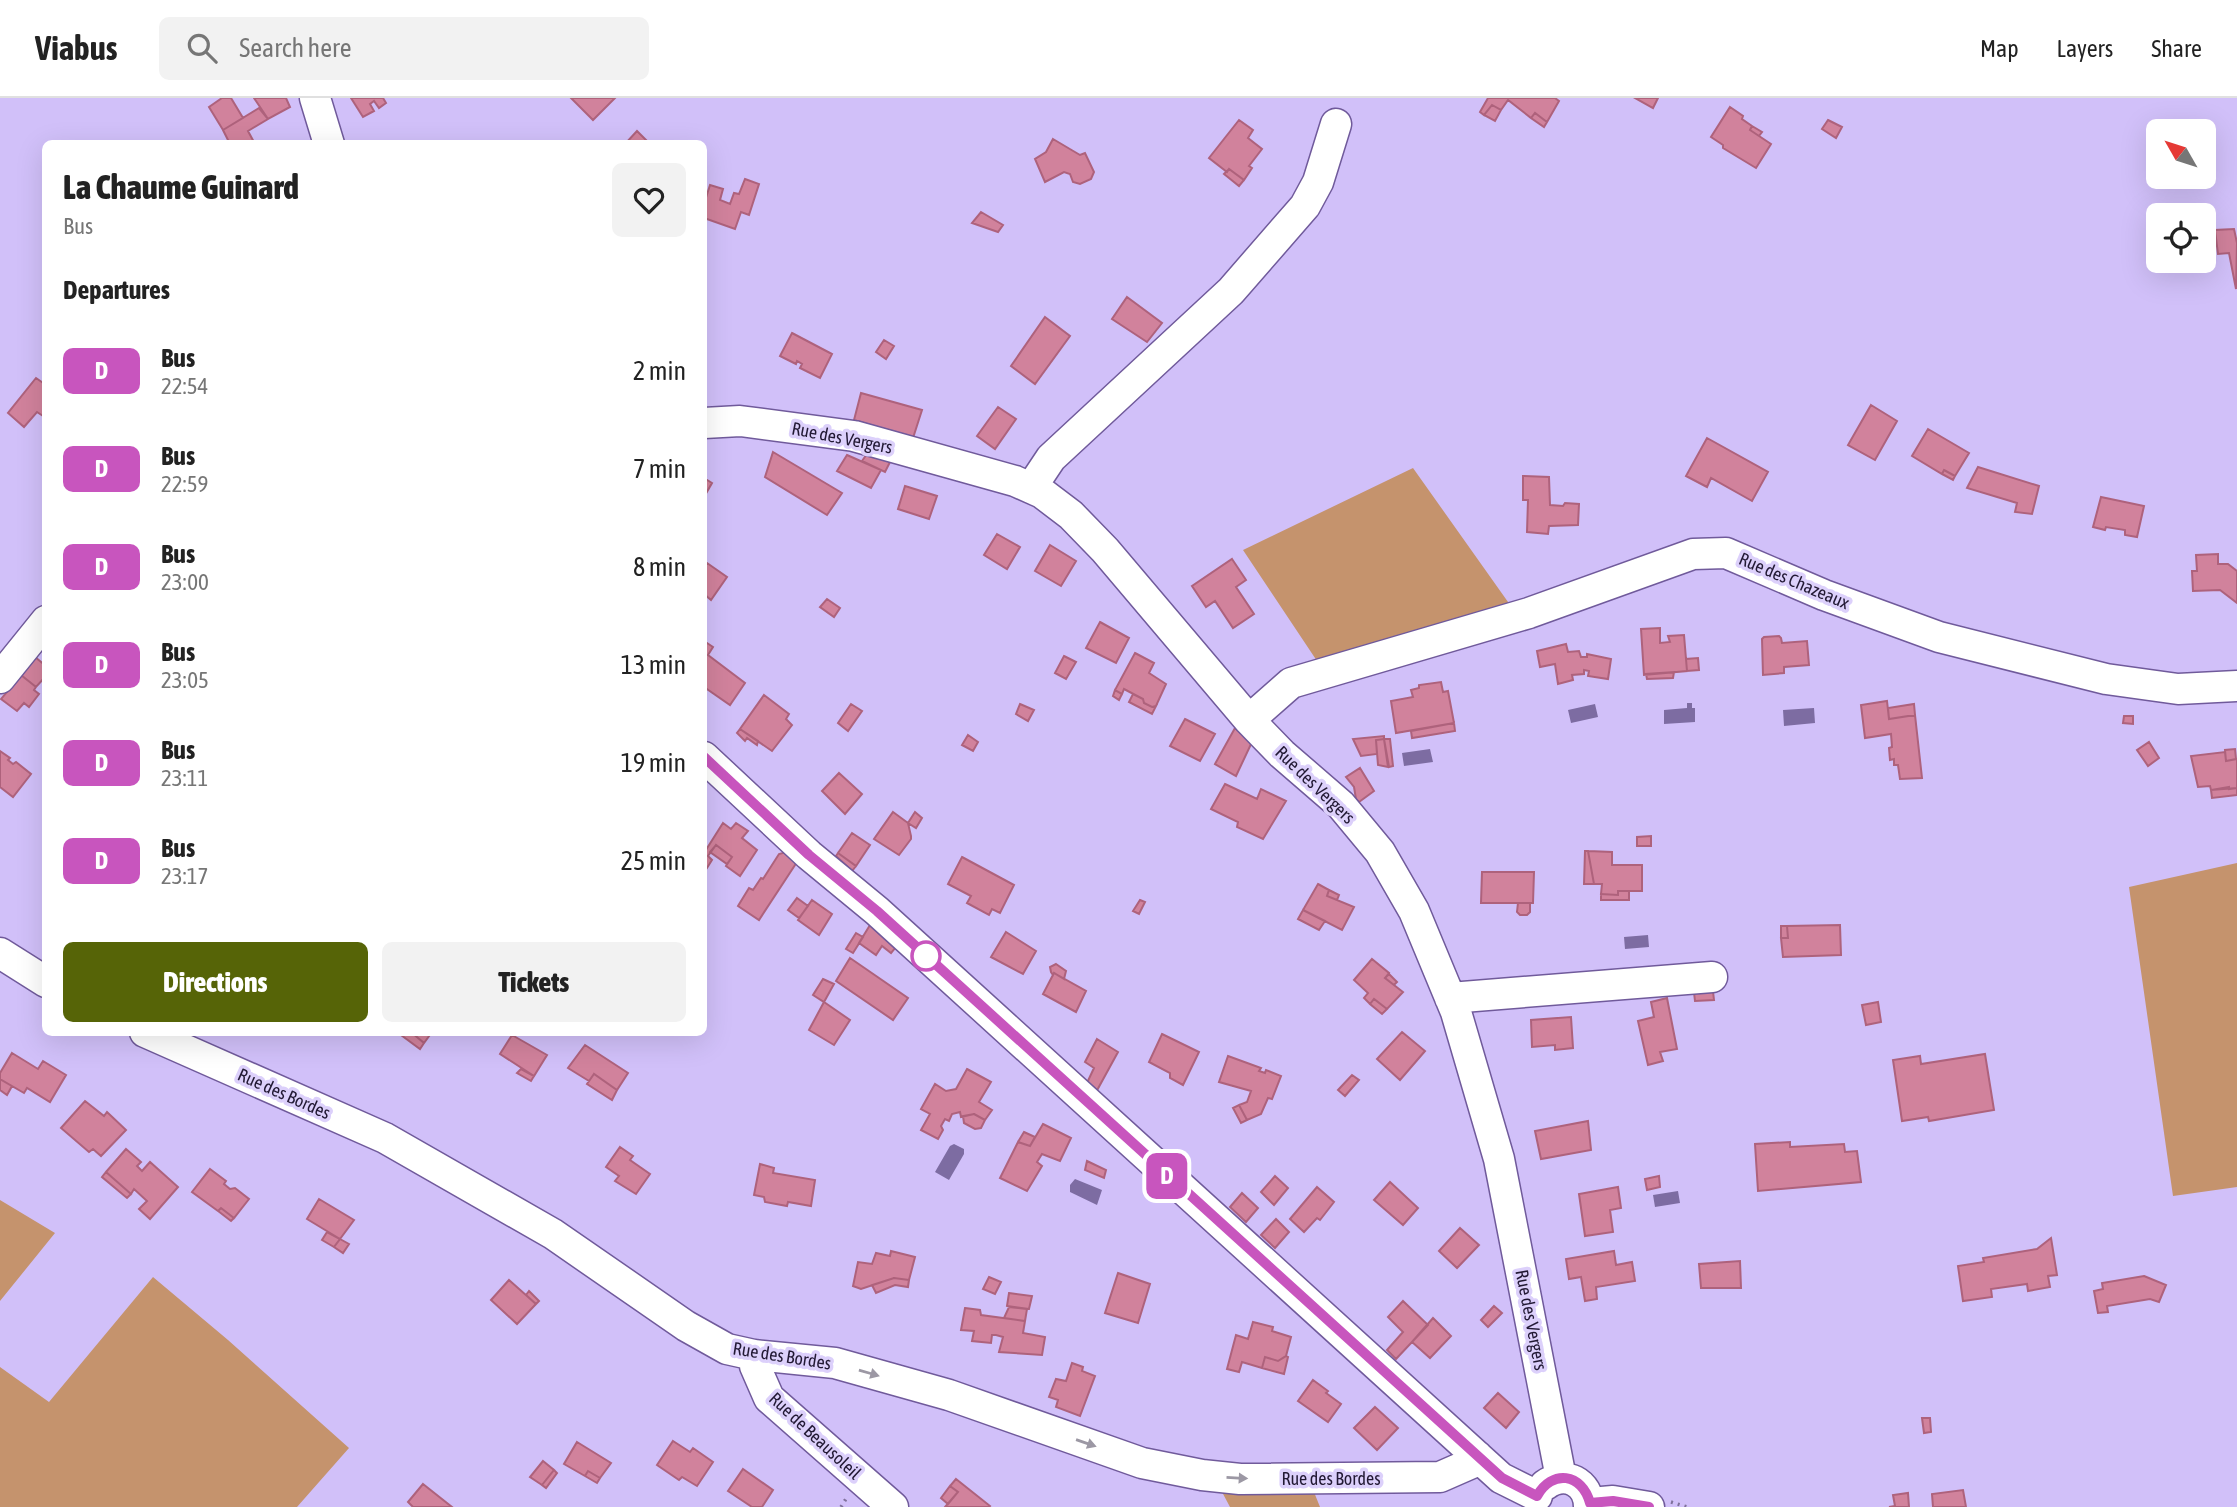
<!DOCTYPE html>
<html lang="en">
<head>
<meta charset="utf-8">
<style>
	:root { --surface:#fff; --page:#f2f2f2; --text:#222; --muted:#767676; --line:#e0e0e0; --accent:#566407 }
	body { margin:0; font-family:"Asap Condensed",sans-serif; background:var(--page); color:var(--text); height:100vh; display:flex; flex-direction:column; font-size:26px; white-space:nowrap }
	* { box-sizing:border-box; margin:0 }
	p { font-size:23px; color:var(--muted) }
	.icon { flex:none; width:38px; height:38px; fill:none; stroke:currentColor; stroke-width:2; stroke-linecap:round; stroke-linejoin:round }
	.map { position:relative; flex:1; overflow:hidden }
	.details { position:absolute; left:42px; top:42px; width:665px; height:896px; display:flex; flex-direction:column; background:var(--surface); border-radius:10px; box-shadow:0 7px 28px #0002 }
	.details>* { flex:none }
	.badge { padding:0 14px; border-radius:10px; font-size:24px; line-height:46px }
	.needle { width:46px; rotate:309deg }
	.controls { position:absolute; left:2146px; top:21px; display:grid; gap:14px }
	.controls a { display:grid; place-items:center; width:70px; height:70px; border-radius:10px; background:var(--surface); box-shadow:0 7px 28px #0002; font-size:35px }
	.map>.badge { position:absolute; translate:-50% -50%; box-shadow:0 0 0 4px #fff }
	h2 { padding:0 21px; font-size:26px; line-height:63px }
	.round { display:grid; place-items:center; flex:none; width:74px; height:74px; border-radius:10px; background:var(--page) }
	.overview { display:flex; align-items:center; justify-content:space-between; height:119px; padding:0 21px }
	h1 { font-size:33px; font-weight:800; line-height:52px }
	.primary-button { display:flex; gap:14px; margin-top:auto; padding:14px 21px }
	.primary-button a { flex:1; height:80px; border-radius:10px; background:var(--accent); color:#fff; font-size:28px; font-weight:800; line-height:80px; text-align:center }
	.primary-button a+a { background:var(--page); color:var(--text) }
	ul { padding:0; list-style:none }
	li { display:flex; align-items:center; gap:21px; height:98px; padding:0 21px }
	li div { flex:1 }
	li b { display:block; font-size:26px }
	li em { font-style:normal }
	li .badge { min-width:77px; font-weight:700; text-align:center }
	header { display:flex; align-items:center; gap:42px; box-sizing:border-box; height:98px; padding:0 35px; background:var(--surface); border-bottom:2px solid var(--line) }
	header strong { font-size:33px }
	nav { display:flex; gap:38px; margin-inline-start:auto; font-size:24px }
	.search { width:490px; height:63px; background:var(--page); display:flex; align-items:center; gap:18px; box-sizing:border-box; padding:0 24px; border-radius:10px; color:var(--muted); font-size:26px }
	.map>svg:first-child { display:block }
</style>
</head>
<body>
<header>
<strong>Viabus</strong>
<div class="search"><svg class="icon" aria-label="search" viewBox="0 0 24 24"><circle cx="10" cy="10" r="6"/><path d="M15 15l6 6"/></svg>Search here</div>
<nav><a>Map</a><a>Layers</a><a>Share</a></nav>
</header>
<div class="map">
<svg width="2237" height="1409" viewBox="0 0 2237 1409">
	<rect width="100%" height="100%" fill="#d1c0f9"/>
	<path fill="#c5936d" d="M1413,370L1513,511L1319,566L1243,452Z
		M2237,765V1089L2173,1098L2129,789Z
		M0,1102L55,1135L0,1203Z
		M153,1179L228,1242L349,1350L297,1409H0V1269L49,1304Z
		M1222,1394H1314L1320,1409H1230Z"/>
	<path fill="#7d6ca2" d="M1687,605H1692V610H1695V624L1664,626V612L1687,610Z
		M1595,606L1598,619L1571,625L1568,612Z
		M1814,610L1815,625L1784,628L1783,612Z
		M1430,651L1433,664L1404,668L1402,655Z
		M1648,837L1649,849L1625,851L1624,839Z
		M954,1046L964,1051V1056L949,1082L935,1074L950,1048Z
		M1075,1081L1102,1092L1097,1107L1070,1094V1087Z
		M1678,1093L1680,1105L1655,1109L1653,1097Z"/>
	<path fill="#d1829c" stroke="#ae627c" stroke-width="2" d="M222,0H231L243,20L223,32L209,9Z
		M254,0H286L290,9L268,21Z
		M351,0H383L386,5L379,10L374,3L370,6L374,13L363,19Z
		M571,0H615L593,22Z
		M1488,0H1555L1559,3L1547,24L1535,15L1531,20L1508,2L1501,12L1492,7L1484,17L1480,14Z
		M1635,0H1658L1653,10Z
		M1492,7L1501,12L1495,23L1484,17Z
		M1730,9L1743,18L1742,21L1752,28L1750,32L1771,46L1756,70L1723,50V47L1711,39Z
		M259,10L268,21L248,33L255,46H230L223,32Z
		M1535,15L1547,24L1544,29L1531,20Z
		M1239,22L1253,32L1248,40L1262,51L1249,68L1252,70L1244,82L1229,71L1227,74L1209,60Z
		M1828,22L1842,29L1836,40L1822,31Z
		M1752,28L1762,34L1759,38L1750,32Z
		M637,33L650,46H625Z
		M1053,41L1080,57L1085,55L1094,74L1091,81L1080,86L1073,84L1070,76L1064,74L1045,84L1035,61L1046,54Z
		M1229,71L1244,82L1239,88L1224,76Z
		M745,81L759,86L749,117L741,114L735,131L704,120V106L710,87L723,91L720,102L730,106L734,95L739,96Z
		M981,114L1003,127L998,134L972,125Z
		M2234,131L2237,145L2236,191L2229,155L2218,156L2215,132Z
		M1127,199L1162,225L1147,244L1112,221Z
		M1045,219L1070,238L1035,286L1011,268Z
		M792,235L832,256L820,280L800,270L802,266L797,263L796,266L780,258Z
		M884,242L894,248L886,261L876,254Z
		M36,280L46,287V320L37,314L24,329L8,315Z
		M861,295L922,312L913,340L854,322Z
		M1871,307L1897,323L1875,362L1848,347Z
		M998,309L1016,321L995,351L977,338Z
		M1928,331L1969,355L1955,378L1944,372L1942,376L1912,358Z
		M1707,340L1768,374L1752,403L1711,380L1707,389L1686,378Z
		M869,353L892,360L885,374L862,363Z
		M773,354L842,395L827,417L765,379Z
		M847,357L881,372L871,390L837,373Z
		M1978,369L2039,388L2032,416L2015,414L2017,405L1967,390Z
		M1944,372L1955,378L1953,382L1942,376Z
		M1523,378L1549,379L1550,407L1563,408L1565,405L1579,406L1578,427L1549,428L1548,436L1527,434L1528,402H1523Z
		M704,380L712,385L704,399Z
		M905,388L937,398L929,421L898,411Z
		M2101,399L2144,408L2137,439L2125,437V432L2106,429L2105,432L2093,429Z
		M997,436L1020,449L1007,471L984,457Z
		M1050,447L1076,463L1061,488L1035,473Z
		M2218,456V466H2228L2237,473V505L2220,492L2193,493L2192,473H2197L2196,457Z
		M1232,461L1246,482L1236,489L1254,516L1233,530L1215,503L1206,509L1192,488Z
		M707,465L727,479L711,502L704,496V470Z
		M827,501L840,510L834,519L820,509Z
		M1100,524L1129,540L1116,565L1086,550Z
		M1660,530V545L1670,544L1668,538L1684,537L1687,573L1644,577L1641,531Z
		M1779,538L1781,540L1782,545L1807,543L1809,567L1784,569V575L1763,577L1762,541L1764,539Z
		M704,543L713,549L708,557L745,585L730,607L704,589Z
		M1566,546L1568,554L1579,553L1581,559H1587V556L1611,561L1608,581L1588,578L1589,573L1584,572V576L1572,577L1573,582L1558,586L1555,566L1540,569L1537,553Z
		M1135,555L1154,565L1149,575L1166,586L1156,608L1152,609L1144,605L1143,601L1124,591L1122,596L1115,592Z
		M1064,558L1076,564L1066,581L1055,575Z
		M35,559L46,568V578L36,589L21,577Z
		M1698,560L1699,572L1687,573L1686,561Z
		M1674,574L1673,580L1647,581L1646,576Z
		M21,577L36,589L34,592L39,596L29,609L24,605L17,613L1,601Z
		M1441,584L1443,594L1448,593L1454,625L1396,635L1391,603L1413,599L1411,592L1419,590V587Z
		M1115,592L1122,596L1119,602L1113,598Z
		M1133,596L1143,601L1144,605L1152,609L1156,608L1152,616L1129,604Z
		M764,597L789,616L786,621L792,627L772,653L740,631Z
		M1887,603L1889,621L1915,617L1922,680L1900,681L1898,667H1894V661L1890,662L1889,650L1892,649L1891,636L1865,640L1861,607Z
		M851,606L862,613L848,633L838,625Z
		M1020,606L1034,612L1028,623L1016,616Z
		M1914,606L1915,617L1889,621L1888,610Z
		M2124,618H2133V626L2123,625Z
		M1185,621L1215,636L1200,663L1170,648Z
		M1454,625L1455,633L1412,640L1411,633Z
		M1235,630L1252,644L1236,678L1215,666Z
		M740,631L758,643L757,647L747,640L745,643L737,635Z
		M968,637L978,644L973,653L962,647Z
		M1384,638V641L1376,642L1377,656L1361,658L1353,641Z
		M1384,641L1388,669L1378,667L1376,642Z
		M1384,641H1390L1393,668L1389,669Z
		M2149,644L2159,660L2148,668L2137,652Z
		M2235,651L2236,661L2226,663L2225,652Z
		M0,653L10,660L8,662L13,666L16,664L31,676L13,699L0,689Z
		M2225,654L2226,663L2237,661V690L2211,692L2210,688L2198,689L2191,658Z
		M1360,670L1374,693L1359,704L1356,701L1354,689L1346,679Z
		M839,675L862,696L845,716L822,693Z
		M1225,686L1257,701L1261,691L1286,703L1263,741L1237,729L1238,724L1211,711Z
		M2229,689V691L2237,690V697L2212,700L2211,692Z
		M893,714L908,725L911,738V741L899,757L874,741Z
		M915,714L922,720L916,730L908,725Z
		M723,725L731,731L736,725L748,733L742,740L757,752L740,778L726,768L732,759L716,747L708,758L712,762L707,770L704,767V755Z
		M852,735L870,747L856,768L838,755Z
		M1651,738V748H1637V739Z
		M716,747L732,759L727,766L710,754Z
		M790,753L799,761L759,822L738,808L749,790L753,792L761,780L763,781L779,756Z
		M1585,753H1588L1594,786H1584Z
		M1588,753L1612,754V767H1642V793H1618V797L1601,796L1602,786H1594Z
		M838,755L856,768L852,773L836,758Z
		M962,759L1014,787L1000,815L992,811L989,817L967,805L971,798L948,786Z
		M1482,774H1534L1533,805H1481Z
		M1318,786L1329,792L1327,798L1354,809L1342,832L1303,812Z
		M1329,792L1339,797L1337,802L1327,798Z
		M1618,793H1629V802H1601V796L1618,797Z
		M797,800L808,808L799,820L788,812Z
		M812,802L832,816L819,837L798,822Z
		M1140,802L1145,804L1139,816L1133,813Z
		M1518,805H1530V814L1527,817H1520L1517,814Z
		M1303,812L1325,823L1319,832L1298,821Z
		M870,827L895,850L891,855L882,848L876,857L859,845Z
		M1840,827L1841,857L1783,859L1781,840H1788L1787,828Z
		M1781,828H1787L1788,840H1781Z
		M1006,834L1036,853L1023,876L991,859Z
		M856,835L863,839L853,855L846,851Z
		M850,860L908,900L893,922L836,883Z
		M1372,861L1389,875L1385,880L1403,894L1387,911L1374,901L1370,906L1364,900L1368,895L1354,882Z
		M1056,866L1066,873L1064,881L1054,875L1053,877L1051,874L1050,869Z
		M1054,875L1086,893L1076,914L1043,896Z
		M1389,876L1397,884L1394,887L1385,880Z
		M823,881L834,886L824,904L813,897Z
		M1712,885L1714,902L1695,903L1693,886Z
		M1667,900L1677,951L1660,954L1663,963L1648,967L1638,923L1654,919L1651,904Z
		M1374,901L1387,911L1382,916L1370,906Z
		M824,904L850,922L834,947L809,932Z
		M1878,904L1881,924L1866,927L1862,907Z
		M1571,919L1573,950L1555,952V947L1532,949L1531,922Z
		M403,934H411L424,945L420,951L401,937Z
		M411,934H432L424,945Z
		M1402,934L1425,953L1400,982L1377,961Z
		M1162,936L1199,954L1183,987L1170,980V975L1149,964Z
		M512,937L547,957L534,978L500,956Z
		M1097,941L1118,954L1095,996L1086,987L1094,970L1085,964Z
		M585,947L628,975L617,992L594,976L589,983L568,970Z
		M12,955L38,971L43,963L66,977L50,1004L27,990L24,995L0,981V975Z
		M1985,956L1994,1012L1929,1023L1928,1019L1902,1023L1893,962L1920,958L1921,966Z
		M1228,958L1261,970L1259,973L1265,975L1266,972L1281,978L1272,1001L1268,1000L1261,1016L1247,1022L1239,1007L1247,1004L1251,993L1219,984Z
		M521,971L534,978L531,983L517,975Z
		M967,971L991,984L979,1004L992,1012L985,1022L974,1016L961,1019L960,1014L952,1016L949,1023L945,1021L941,1028L943,1032L938,1041L921,1032L930,1016L921,1011L935,986L946,993L956,991Z
		M594,976L617,992L612,1002L587,986Z
		M1352,977L1359,982L1345,998L1338,992Z
		M0,981L12,988L7,997L0,992Z
		M85,1003L104,1018L107,1014L126,1032L101,1058L93,1051L89,1054L61,1030Z
		M1239,1007L1247,1022L1241,1025L1233,1010Z
		M974,1016L985,1022L981,1030L975,1031L964,1025L963,1018Z
		M1588,1023L1591,1052L1541,1061L1535,1033Z
		M1043,1026L1071,1040L1060,1063L1042,1056L1037,1064L1042,1068L1027,1093L1000,1080L1018,1044L1030,1048Z
		M1024,1034L1035,1039L1030,1048L1018,1044Z
		M1790,1044V1049L1844,1046L1845,1054L1857,1053L1861,1084L1758,1093L1755,1046Z
		M620,1049L633,1058L630,1062L650,1076L636,1096L615,1083L619,1078L606,1069Z
		M126,1051L141,1064L137,1068L142,1073L150,1064L178,1089L150,1121L139,1111L147,1103L134,1091L131,1096L106,1074Z
		M1087,1063L1106,1072L1104,1080L1085,1072Z
		M760,1066L774,1070L773,1075L815,1082L811,1108L788,1104L787,1108L765,1104L764,1099L754,1097Z
		M210,1071L226,1083L224,1086L230,1091L235,1090L249,1101L234,1120L221,1110L218,1113L192,1094Z
		M106,1074L131,1096L127,1100L102,1079Z
		M1275,1078L1288,1090L1274,1107L1261,1094Z
		M1659,1078L1660,1089L1647,1092L1645,1081Z
		M1390,1084L1418,1110L1403,1127L1374,1102Z
		M1317,1089L1334,1104L1320,1122L1317,1120L1304,1134L1290,1121Z
		M1618,1089L1621,1110L1610,1112L1613,1134L1585,1138L1579,1096Z
		M1242,1095L1258,1110L1246,1124L1230,1109Z
		M319,1101L354,1122L340,1141L307,1121Z
		M221,1110L234,1120L231,1123L218,1113Z
		M1276,1121L1289,1134L1275,1150L1261,1137Z
		M1460,1130L1479,1147L1457,1170L1439,1153Z
		M327,1134L340,1141L334,1149L322,1142Z
		M2051,1140L2057,1177L2048,1178L2050,1189L2028,1193L2027,1186L1991,1191L1992,1199L1963,1203L1958,1168L1984,1164L1983,1160L2037,1151Z
		M340,1141L349,1146L343,1155L334,1149Z
		M891,1153L915,1159L909,1182L894,1180L861,1191L853,1188L858,1164L872,1166L876,1155L890,1158Z
		M1614,1153L1616,1167L1632,1164L1635,1183L1596,1189L1597,1201L1585,1203L1581,1179L1569,1181L1566,1161Z
		M1740,1163L1741,1190H1701L1699,1166Z
		M1118,1175L1150,1186L1138,1225L1105,1215Z
		M2144,1178L2166,1187L2159,1204L2150,1201L2107,1208L2108,1214L2098,1215L2094,1193L2103,1191L2102,1185Z
		M989,1179L1001,1184L995,1196L983,1191Z
		M894,1180L909,1182L908,1189L895,1187L876,1195L872,1187Z
		M509,1182L536,1206L517,1226L491,1202Z
		M529,1193L539,1203L536,1206L526,1197Z
		M1009,1195L1032,1198L1029,1211L1007,1208Z
		M1403,1203L1428,1227L1396,1261L1387,1252L1403,1234L1388,1219Z
		M1494,1208L1502,1215L1488,1229L1481,1222Z
		M1009,1209L1027,1211L1025,1223L1004,1220Z
		M965,1210L980,1212L981,1217L1025,1223L1023,1235L1045,1239L1042,1257L999,1254L1003,1239L996,1237H992L991,1245L972,1243L974,1233L961,1232Z
		M1433,1220L1451,1238L1430,1260L1412,1244Z
		M1253,1224L1273,1229L1272,1233L1291,1239L1286,1258L1278,1263L1265,1259L1262,1270L1242,1264L1239,1274L1227,1271L1236,1237L1248,1241Z
		M1286,1258L1288,1259L1284,1276L1262,1270L1265,1259L1278,1263Z
		M1072,1265L1083,1269L1082,1273L1095,1278L1080,1318L1056,1309L1058,1302L1049,1299L1056,1281L1066,1283Z
		M1313,1282L1328,1293L1326,1295L1341,1306L1328,1324L1298,1303Z
		M1498,1295L1519,1314L1506,1330L1484,1310Z
		M1375,1309L1398,1330L1377,1352L1354,1330Z
		M1922,1320H1930L1931,1334L1924,1335Z
		M673,1343L690,1354L693,1350L713,1364L697,1388L682,1379L679,1382L657,1367Z
		M577,1344L611,1365L600,1380L588,1373L585,1378L564,1366Z
		M543,1363L554,1372L542,1387L530,1379Z
		M743,1371L773,1392L762,1409H752L728,1393Z
		M554,1372L557,1375L546,1390L542,1387Z
		M588,1373L600,1380L597,1385L585,1378Z
		M956,1381L990,1408L989,1409H945L958,1394L950,1388Z
		M423,1386L452,1409H413L408,1404Z
		M950,1388L958,1394L948,1406L941,1400Z
		M1963,1392L1966,1409H1933L1932,1396Z
		M1908,1395L1909,1409H1889L1895,1408L1893,1397Z"/>
	<g fill="none" stroke-linecap="round" stroke-linejoin="round">
		<defs>
			<path id="minor" d="M315,0L329,46
				M704,325L740,323L854,338L1015,383L1042,395L1071,417L1105,452L1249,622L1282,656L1341,707L1380,754L1414,813L1456,914L1499,1061L1561,1380
				M1031,390L1051,360L1231,193L1305,108L1318,84L1336,26
				M0,580L46,523
				M1249,622L1291,585L1529,515L1693,456L1726,455L1824,497L1939,539L2106,581L2178,591L2237,588
				M704,659L809,757L877,813L1501,1380L1537,1398
				M0,855L46,884
				M1450,900L1712,879
				M145,934L385,1040L553,1136L686,1228L727,1251L754,1257L835,1265L949,1297L1142,1365L1202,1377L1240,1381L1440,1379L1472,1365L1477,1358
				M754,1257L755,1268L769,1300L893,1409
				M1545,1387C1565,1372 1589,1384 1589,1409
				M1590,1405L1613,1403L1649,1409"/>
		</defs>
		<use href="#minor" stroke="#705a9b" stroke-width="33"/>
		<path stroke="#7f719c" stroke-width="3.5" stroke-dasharray="2 5" stroke-linecap="butt" d="M1671,1404L1687,1409
			M841,1409L847,1399"/>
		<use href="#minor" stroke="#fff" stroke-width="30"/>
	</g>
	<defs><path id="oneway-solid" d="M-6-.8H1V-3.2L6.5 0L1 3.2V.8H-6Z" transform="scale(1.75)"/></defs>
	<g fill="#9c98a4">
		<use href="#oneway-solid" transform="translate(869 1275) rotate(16)"/>
		<use href="#oneway-solid" transform="translate(1086 1345) rotate(19)"/>
		<use href="#oneway-solid" transform="translate(1237 1380) rotate(3)"/>
	</g>
	<g fill="none" stroke-linecap="round" stroke-linejoin="round">
		<defs>
			<path id="line" d="M704,659L809,757L877,813L1502,1380L1537,1398C1552,1371 1582,1375 1590,1405L1613,1403L1649,1409"/>
		</defs>
		<use href="#line" stroke="#fff" stroke-width="16"/>
		<use href="#line" stroke="#c855be" stroke-width="10"/>
	</g>
	<circle fill="#fff" stroke="#c855be" stroke-width="3.5" cx="926" cy="858" r="14"/>
	<g text-anchor="middle" stroke-width="7" stroke-linejoin="round" paint-order="stroke">
		<g font-size="18" fill="#221934" stroke="#dcd0fb">
			<text transform="translate(842 340) rotate(11)" y="6">Rue des Vergers</text>
			<text transform="translate(1794 483) rotate(23)" y="6">Rue des Chazeaux</text>
			<text transform="translate(1315 687) rotate(44)" y="6">Rue des Vergers</text>
			<text transform="translate(284 996) rotate(24)" y="6">Rue des Bordes</text>
			<text transform="translate(1531 1222) rotate(79)" y="6">Rue des Vergers</text>
			<text transform="translate(782 1258) rotate(9)" y="6">Rue des Bordes</text>
			<text transform="translate(815 1338) rotate(43)" y="6">Rue de Beausoleil</text>
			<text x="1331" y="1387">Rue des Bordes</text>
		</g>
	</g>
</svg>
<div class="controls">
<a><svg class="needle" viewBox="-14 -14 28 28"><path d="M0-13l5 13h-10z" fill="#e53935"/><path d="M0 13l5-13h-10z" fill="#767676"/></svg></a>
<a><svg class="icon" aria-label="locate" viewBox="0 0 24 24"><circle cx="12" cy="12" r="6"/><path d="M12 2v4M12 18v4M2 12h4M18 12h4"/></svg></a>
</div>
<b class="badge" style="left:1167px;top:1078px;background:#c855be;color:#fff">D</b>
<section class="details">
<div class="overview"><div><h1>La Chaume Guinard</h1><p>Bus</p></div><a class="round"><svg class="icon" aria-label="heart" viewBox="0 0 24 24"><path d="M12 20l-8-8c-3-5 5-10 8-4 3-6 11-1 8 4z"/></svg></a></div>
<h2>Departures</h2>
<ul>
<li><span class="badge" style="background:#c855be;color:#fff">D</span><div><b>Bus</b><p>22:54</p></div><em>2 min</em></li>
<li><span class="badge" style="background:#c855be;color:#fff">D</span><div><b>Bus</b><p>22:59</p></div><em>7 min</em></li>
<li><span class="badge" style="background:#c855be;color:#fff">D</span><div><b>Bus</b><p>23:00</p></div><em>8 min</em></li>
<li><span class="badge" style="background:#c855be;color:#fff">D</span><div><b>Bus</b><p>23:05</p></div><em>13 min</em></li>
<li><span class="badge" style="background:#c855be;color:#fff">D</span><div><b>Bus</b><p>23:11</p></div><em>19 min</em></li>
<li><span class="badge" style="background:#c855be;color:#fff">D</span><div><b>Bus</b><p>23:17</p></div><em>25 min</em></li>
</ul>
<div class="primary-button"><a>Directions</a><a>Tickets</a></div>
</section>
</div>
</body>
</html>
